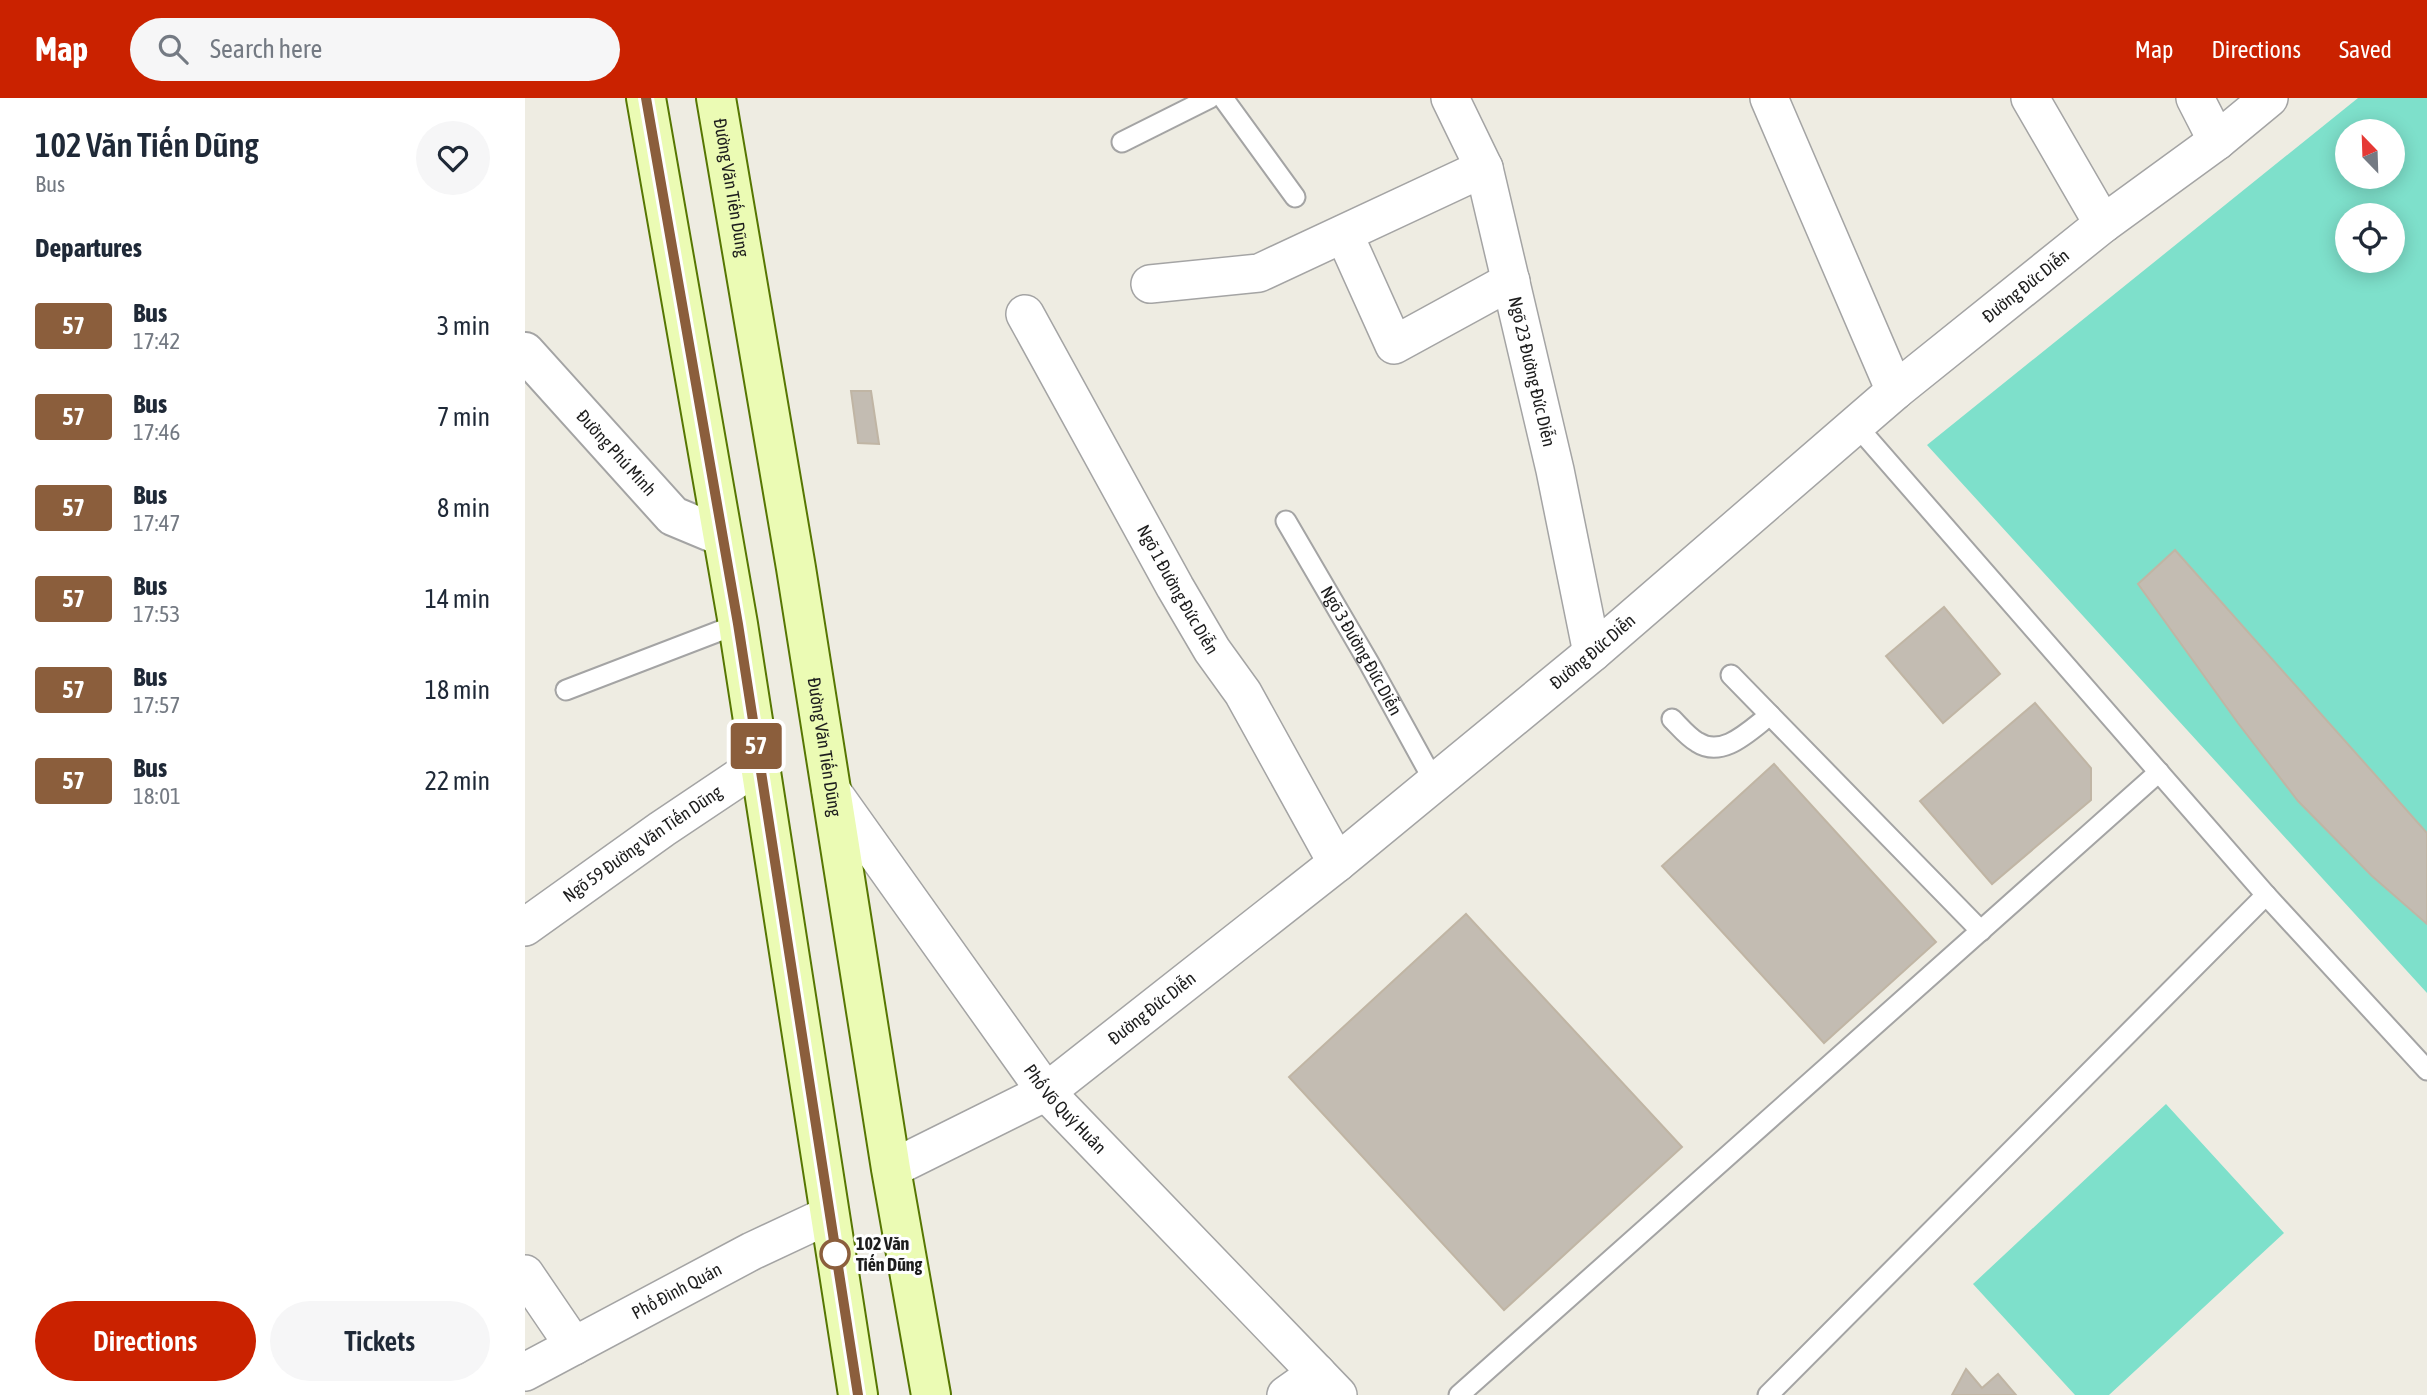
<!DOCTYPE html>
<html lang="en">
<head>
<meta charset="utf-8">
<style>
	:root { --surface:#fff; --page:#f6f6f7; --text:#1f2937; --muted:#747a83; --accent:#ca2200 }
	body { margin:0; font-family:"Asap Condensed",sans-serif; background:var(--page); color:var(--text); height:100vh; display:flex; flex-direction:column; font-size:26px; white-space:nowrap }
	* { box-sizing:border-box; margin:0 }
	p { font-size:23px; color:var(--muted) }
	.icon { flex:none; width:38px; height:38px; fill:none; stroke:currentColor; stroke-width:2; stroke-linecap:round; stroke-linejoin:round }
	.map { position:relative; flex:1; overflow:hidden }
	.details { display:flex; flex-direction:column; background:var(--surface); width:525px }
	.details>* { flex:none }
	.badge { padding:0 14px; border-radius:5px; font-size:24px; line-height:46px }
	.needle { width:46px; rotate:337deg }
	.controls { position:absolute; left:1810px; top:21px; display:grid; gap:14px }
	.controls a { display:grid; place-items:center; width:70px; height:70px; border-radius:50%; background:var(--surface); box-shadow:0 4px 18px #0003; font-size:35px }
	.map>.badge { position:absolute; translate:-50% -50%; box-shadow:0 0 0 4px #fff }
	h2 { padding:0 35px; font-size:26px; line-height:63px }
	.round { display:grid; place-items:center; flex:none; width:74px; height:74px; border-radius:37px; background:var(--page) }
	.summary { display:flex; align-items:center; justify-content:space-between; height:119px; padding:0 35px }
	h1 { font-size:33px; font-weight:600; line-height:52px }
	.primary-button { display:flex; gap:14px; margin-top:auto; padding:14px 35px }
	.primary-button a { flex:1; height:80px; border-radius:42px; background:var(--accent); color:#fff; font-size:28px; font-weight:600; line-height:80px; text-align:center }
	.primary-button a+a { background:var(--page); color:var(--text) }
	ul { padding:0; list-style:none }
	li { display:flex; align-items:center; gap:21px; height:91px; padding:0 35px }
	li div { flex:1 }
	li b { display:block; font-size:26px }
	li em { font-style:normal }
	li .badge { min-width:77px; font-weight:700; text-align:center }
	header { display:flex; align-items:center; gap:42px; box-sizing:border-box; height:98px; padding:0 35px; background:var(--accent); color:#fff }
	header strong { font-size:33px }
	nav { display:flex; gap:38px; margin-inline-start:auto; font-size:24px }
	.search { width:490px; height:63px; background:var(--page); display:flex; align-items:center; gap:18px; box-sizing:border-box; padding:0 24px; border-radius:38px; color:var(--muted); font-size:26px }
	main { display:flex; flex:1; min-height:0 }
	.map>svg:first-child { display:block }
</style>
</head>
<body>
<header>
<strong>Map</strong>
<div class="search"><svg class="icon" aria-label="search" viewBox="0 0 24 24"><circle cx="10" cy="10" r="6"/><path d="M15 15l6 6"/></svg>Search here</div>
<nav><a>Map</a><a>Directions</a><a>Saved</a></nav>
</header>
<main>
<section class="details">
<div class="summary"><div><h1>102 Văn Tiến Dũng</h1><p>Bus</p></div><a class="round"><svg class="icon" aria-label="heart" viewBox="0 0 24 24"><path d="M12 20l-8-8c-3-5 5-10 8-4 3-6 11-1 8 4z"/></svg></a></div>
<h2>Departures</h2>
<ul>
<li><span class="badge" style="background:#8b5e3c;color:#fff">57</span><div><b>Bus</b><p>17:42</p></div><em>3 min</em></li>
<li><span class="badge" style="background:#8b5e3c;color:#fff">57</span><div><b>Bus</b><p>17:46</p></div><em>7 min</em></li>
<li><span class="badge" style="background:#8b5e3c;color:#fff">57</span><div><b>Bus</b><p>17:47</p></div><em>8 min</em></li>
<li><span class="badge" style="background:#8b5e3c;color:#fff">57</span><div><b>Bus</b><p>17:53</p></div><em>14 min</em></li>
<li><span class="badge" style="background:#8b5e3c;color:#fff">57</span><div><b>Bus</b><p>17:57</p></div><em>18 min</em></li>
<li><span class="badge" style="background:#8b5e3c;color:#fff">57</span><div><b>Bus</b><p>18:01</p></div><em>22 min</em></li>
</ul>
<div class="primary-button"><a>Directions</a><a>Tickets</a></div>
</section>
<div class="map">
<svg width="1902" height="1297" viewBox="0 0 1902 1297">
	<rect width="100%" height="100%" fill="#eeece2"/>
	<path fill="#7ee0cb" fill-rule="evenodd" d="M1833,0H1902V895L1402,347ZM1822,33H1867V79H1822ZM1822,117H1867V163H1822Z
		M1641,1006L1759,1135L1584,1297H1550L1448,1186Z"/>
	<path fill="#c3bcb2" stroke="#c0b5a4" stroke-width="2" d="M326,293H346L354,346L333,345Z
		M1650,452L1902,735V826L1847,778L1773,703L1713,625L1613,486Z
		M1419,509L1475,576L1418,625L1361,558Z
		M1510,605L1566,670V702L1467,786L1395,703Z
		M1249,666L1411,844L1299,945L1137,768Z
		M941,816L1157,1049L979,1212L764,979Z
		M1441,1271L1457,1290L1473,1276L1491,1297H1427Z"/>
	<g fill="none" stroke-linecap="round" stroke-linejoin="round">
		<defs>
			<g id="service">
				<path d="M698,0L770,99"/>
				<path d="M597,44L685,0"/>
				<path d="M1331,327L1741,797L1902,972"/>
				<path id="s1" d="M761,423L844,565L910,685"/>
				<path d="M1206,577L1456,833"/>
				<path d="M41,592L213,526"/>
				<path d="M1147,621C1155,629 1163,639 1172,644C1198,661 1225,632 1245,617"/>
				<path d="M934,1297L1634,674"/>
				<path d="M1243,1297L1741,797"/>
			</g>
			<g id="minor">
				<path id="s2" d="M925,0L959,70L1030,372L1067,555"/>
				<path d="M1244,0L1370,293"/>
				<path d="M1505,0L1578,126"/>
				<path d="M1670,0L1692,43"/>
				<path d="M819,136L869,247L986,183"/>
				<path d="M625,186L734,175L959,70"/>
				<path id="s3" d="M500,216L650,489L687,552L718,595L812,765"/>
				<path id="s4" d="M306,692L521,994L813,1297"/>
				<path id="s5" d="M0,829L137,731L234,666"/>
				<path id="s6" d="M366,1071L521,994L812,765L1067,555L1370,293L1578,126L1692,43L1744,0"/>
				<path d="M0,1176L49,1248"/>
				<path id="s7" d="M0,1274L227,1153L304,1117"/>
				<path d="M761,1297L792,1275"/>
			</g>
			<g id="tertiary">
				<path id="s8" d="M0,254L148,418L196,438"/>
			</g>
			<g id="secondary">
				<path d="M121,0L213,526L333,1297"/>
				<path id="s9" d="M191,0L271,470L366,1071L406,1297"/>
			</g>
		</defs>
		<use href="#service" stroke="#a4a4a4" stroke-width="23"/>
		<use href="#minor" stroke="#a4a4a4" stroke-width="40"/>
		<use href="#tertiary" stroke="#a4a4a4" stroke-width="42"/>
		<use href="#secondary" stroke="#567602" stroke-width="42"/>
		<use href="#service" stroke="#fff" stroke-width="19"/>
		<use href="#minor" stroke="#fff" stroke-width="37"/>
		<use href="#tertiary" stroke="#fff" stroke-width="38"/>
		<use href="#secondary" stroke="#ebfbb4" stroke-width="38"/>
	</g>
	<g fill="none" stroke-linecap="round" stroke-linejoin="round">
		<defs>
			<path id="line" d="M121,0L213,526L333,1297"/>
		</defs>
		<use href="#line" stroke="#fff" stroke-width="16"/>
		<use href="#line" stroke="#8b5e3c" stroke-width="10"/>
	</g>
	<circle fill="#fff" stroke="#8b5e3c" stroke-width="3.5" cx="310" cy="1156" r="14"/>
	<g text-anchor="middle" stroke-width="6" stroke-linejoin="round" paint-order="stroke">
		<g font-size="18" fill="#1d1d1d" stroke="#fff">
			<text dy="6" stroke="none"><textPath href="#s9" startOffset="91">Đường Văn Tiến Dũng</textPath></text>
			<text dy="6" stroke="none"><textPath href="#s6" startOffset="1442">Đường Đức Diễn</textPath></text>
			<text dy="6" stroke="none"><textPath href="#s2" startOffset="287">Ngõ 23 Đường Đức Diễn</textPath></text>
			<text dy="6" stroke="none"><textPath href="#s8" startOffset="136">Đường Phú Minh</textPath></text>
			<text dy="6" stroke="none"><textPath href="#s3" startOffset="315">Ngõ 1 Đường Đức Diễn</textPath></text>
			<text dy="6" stroke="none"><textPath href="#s1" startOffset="150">Ngõ 3 Đường Đức Diễn</textPath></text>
			<text dy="6" stroke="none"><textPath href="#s6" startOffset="875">Đường Đức Diễn</textPath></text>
			<text dy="6" stroke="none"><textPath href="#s9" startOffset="658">Đường Văn Tiến Dũng</textPath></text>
			<text dy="6" stroke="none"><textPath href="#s5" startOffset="144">Ngõ 59 Đường Văn Tiến Dũng</textPath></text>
			<text dy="6" stroke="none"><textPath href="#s6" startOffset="308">Đường Đức Diễn</textPath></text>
			<text dy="6" stroke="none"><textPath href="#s4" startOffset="396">Phố Võ Quý Huân</textPath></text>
			<text dy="6" stroke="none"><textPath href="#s7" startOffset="172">Phố Đình Quán</textPath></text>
		</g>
		<g font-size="18" font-weight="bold" fill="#1d1d1d" stroke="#fff" text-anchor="start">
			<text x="331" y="1152">102 Văn<tspan x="331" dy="21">Tiến Dũng</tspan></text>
		</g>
	</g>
</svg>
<div class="controls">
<a><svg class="needle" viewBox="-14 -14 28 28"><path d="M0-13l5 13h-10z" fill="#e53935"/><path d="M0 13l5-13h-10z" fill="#747a83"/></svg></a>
<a><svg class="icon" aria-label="locate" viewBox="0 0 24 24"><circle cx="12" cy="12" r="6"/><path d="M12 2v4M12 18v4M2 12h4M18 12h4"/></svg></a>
</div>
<b class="badge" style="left:231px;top:648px;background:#8b5e3c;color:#fff">57</b>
</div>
</main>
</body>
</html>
